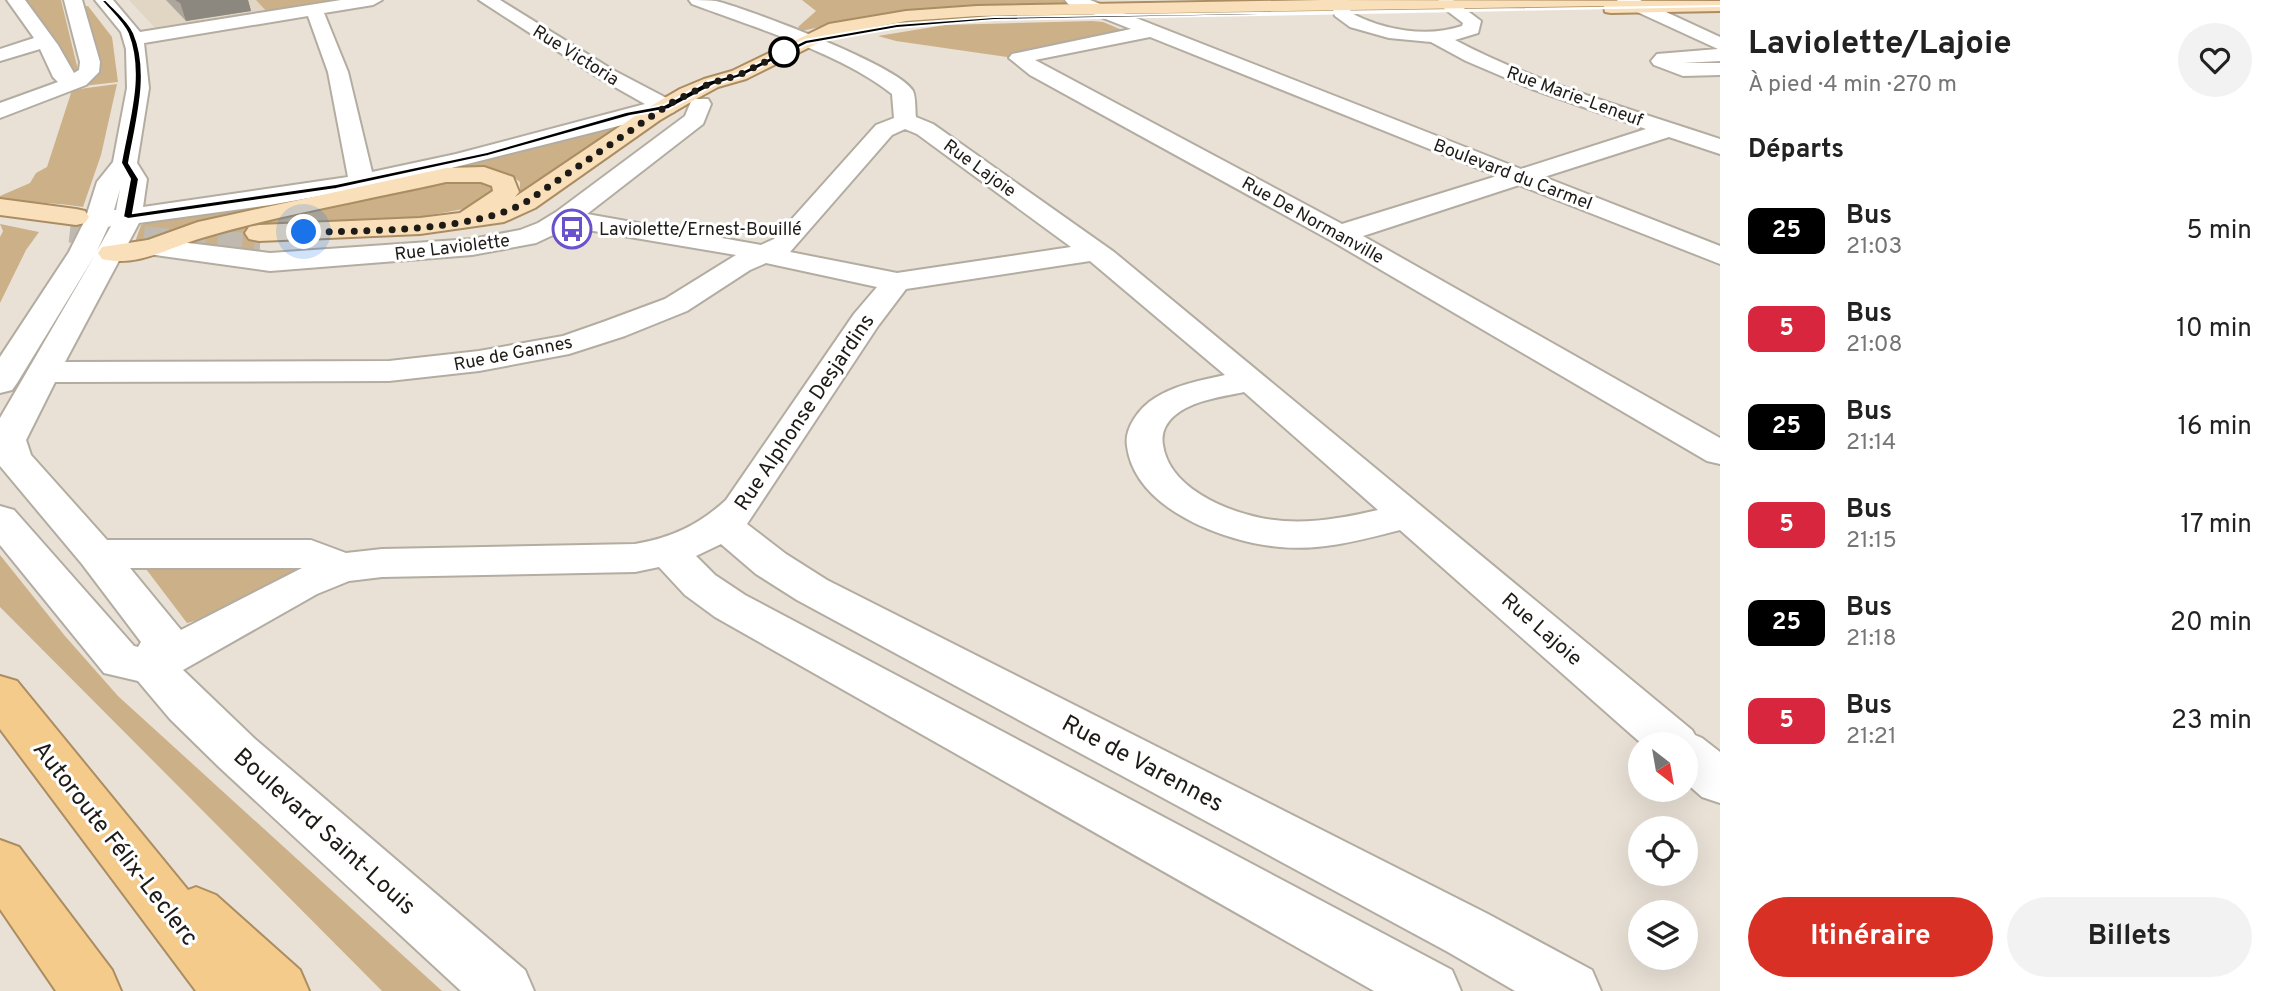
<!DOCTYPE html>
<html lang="fr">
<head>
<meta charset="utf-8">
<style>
	:root { --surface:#fff; --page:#f2f2f2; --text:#222; --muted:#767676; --accent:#d93025 }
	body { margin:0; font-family:Overpass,sans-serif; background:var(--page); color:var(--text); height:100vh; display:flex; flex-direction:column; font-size:26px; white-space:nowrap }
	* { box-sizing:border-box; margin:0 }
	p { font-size:23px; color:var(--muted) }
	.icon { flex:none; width:38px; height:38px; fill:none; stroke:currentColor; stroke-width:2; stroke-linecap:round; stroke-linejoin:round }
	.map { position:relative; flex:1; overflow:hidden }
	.details { display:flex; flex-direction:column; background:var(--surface); width:560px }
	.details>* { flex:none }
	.badge { padding:0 14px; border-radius:10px; font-size:24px; line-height:46px }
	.needle { width:46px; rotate:149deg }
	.controls { position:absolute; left:1628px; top:732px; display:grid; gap:14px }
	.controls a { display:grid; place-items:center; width:70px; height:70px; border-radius:50%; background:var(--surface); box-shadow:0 7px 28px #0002; font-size:35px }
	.you { position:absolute; width:35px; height:35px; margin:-18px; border:5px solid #fff; border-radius:50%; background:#1a73e8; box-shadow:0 0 0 10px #1a73e833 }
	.map>.badge { position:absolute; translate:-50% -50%; box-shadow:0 0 0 4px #fff }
	h2 { padding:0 28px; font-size:26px; line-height:63px }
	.round { display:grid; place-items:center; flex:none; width:74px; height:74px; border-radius:37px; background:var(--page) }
	.head { display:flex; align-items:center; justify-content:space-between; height:119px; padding:0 28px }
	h1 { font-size:33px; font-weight:700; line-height:52px }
	.primary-button { display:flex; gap:14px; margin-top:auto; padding:14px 28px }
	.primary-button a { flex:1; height:80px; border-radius:42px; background:var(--accent); color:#fff; font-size:28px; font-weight:700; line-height:80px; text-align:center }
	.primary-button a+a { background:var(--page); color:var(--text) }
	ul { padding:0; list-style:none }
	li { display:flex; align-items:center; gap:21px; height:98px; padding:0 28px }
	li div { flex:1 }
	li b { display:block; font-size:26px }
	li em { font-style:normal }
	li .badge { min-width:77px; font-weight:700; text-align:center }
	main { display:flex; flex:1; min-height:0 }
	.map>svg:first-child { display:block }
</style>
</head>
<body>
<main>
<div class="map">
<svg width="1720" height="991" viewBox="0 0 1720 991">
	<rect width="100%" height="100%" fill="#e9e1d6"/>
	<path fill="#e1d5c3" d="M129,0H256L269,14L159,32Z"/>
	<path fill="#ccb087" d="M26,0H61L78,70L71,71Z
		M256,0H352L269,14Z
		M802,0H1064L1074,5C982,9 892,9 802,31L798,27L816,11Z
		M88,6L112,37L118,82L74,87L99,70L83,7Z
		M1092,21L1103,22L1122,30L1007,57L896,41L878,36L945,25Z
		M117,84L101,155L83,207C55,202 29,203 0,200V196L30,183L36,173L47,167L72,90Z
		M636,119L519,198L514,197L520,190V182C500,164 466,170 440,171Z
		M456,177L493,184L494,193L469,208L409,219L259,226V252L211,246L194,239Z
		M330,193L153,236L135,242L141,225L152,221Z
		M0,224L39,232L26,250L0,303V237L3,231Z
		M0,555L65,636L118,696L442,991H382L0,607Z
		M299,564L300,569L202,619L187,623L143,565Z"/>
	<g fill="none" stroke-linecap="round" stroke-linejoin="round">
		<path stroke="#c0b9b0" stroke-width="25" stroke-dasharray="25 12" stroke-linecap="butt" d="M70,230L167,241L260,246"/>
		<defs>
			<path id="minor" d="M7,0H25L58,45L74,73L79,70L80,62L64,0H82L100,62L99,72L86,85L0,118V103L58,82L53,77L40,49L0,61V49L34,38Z
				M95,0H113L140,32L341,0H382L373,5L324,13L348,72L372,172L456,154L645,104L599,78L479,0H500L613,70L674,102L677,107L674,112L392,183L270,205L139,223L65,362L389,361L479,351L563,336L603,322L665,299L736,255L570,227L536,243L472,255L270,271L155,255L145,253L141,247L145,241L155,239L270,253L472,239L520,230L538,223L556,212L685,116L692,99H708L711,104L703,124L587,214L761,245L774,239L876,125L894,118L892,94C843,54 753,27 692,4L689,0C698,0 708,0 716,1C748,9 900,66 913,91C916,98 915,110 916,117L933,124L1114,252L1692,730L1695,735L1702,738L1720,752V803L1702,797L1685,782V744H1642L1400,530C1361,540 1321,551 1280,547C1224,542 1135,509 1127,446C1124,428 1140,407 1155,398C1175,385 1202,380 1225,375L1090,261L906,289L878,326L747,524L786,554L827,580L1488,914L1592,970L1601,991H1515L1448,952L797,600L756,574L721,544L696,556L715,575L745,595L1452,970L1461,991H1374L715,617L685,595L659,567L635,572L382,577L349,581L317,594L183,670L255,739L525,970L534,991H461L219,767L170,719L138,681L104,673L0,545V506L14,510L134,646L138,647L141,642L82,564L0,466V418L95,255L17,383L12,390L0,393V357L69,252L85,220L97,182L113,162L127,88L126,49L121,32ZM308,16L328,72L348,177L143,207L147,179L137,163L149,88L144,43ZM905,129L917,134L1071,247L897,273L790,252L892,135ZM120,189L116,210H114ZM111,226L97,251L108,227ZM766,263L877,287L854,314L726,500C699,525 671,538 635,544L382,549L346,553L311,540H107L31,455L26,440L55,382L389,381L479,371L569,354L625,336L687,311L750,270ZM1244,392L1378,510C1339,519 1300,526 1261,518C1223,510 1169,487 1163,445C1161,434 1165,424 1174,416C1193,400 1221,397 1244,392ZM130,568H302L181,630Z
				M1065,0H1090L1521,169L1646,129L1532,89L1466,61L1431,42L1389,38L1350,27L1335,16L1330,0H1348L1351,13C1383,30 1427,38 1462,26L1463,23L1437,3L1439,0H1453L1481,21L1478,33L1455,40C1538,84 1631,109 1720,139V154L1669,137L1544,177L1720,246V264L1519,185L1363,236L1720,438V464L1707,461L1330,240L1030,75L1009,58L1012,54L1131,29L1068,4ZM1150,37L1497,176L1342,224L1035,60Z
				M1617,0H1640L1720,37V61L1683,63H1720V75L1683,76L1654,65L1651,61L1657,54L1718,49L1620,4Z"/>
			<path id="major" d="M1322,0L1720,1V11L1611,13L1605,12L1604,6L977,16L906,21L834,35L746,79L718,87L696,99L660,120L535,208L504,222L420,234L259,241L249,239L245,233L249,227L259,225L420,218L460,213L493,191L492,186L481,182H446C366,200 284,214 205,237C172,246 138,268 102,259L98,253L102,247L148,240L198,222L446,168L484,167L513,177L519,192L515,197L644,110L680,89L704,79L732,71L829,24L906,11L977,6Z
				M0,199L76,209L85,211L89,217L85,223L76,225L0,215Z"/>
			<path id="highway" d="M0,676L17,681L188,890L196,887L216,895L300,970L309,991H196L0,729Z
				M0,840L19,847L112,970L121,991H56L0,909Z"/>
		</defs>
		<use href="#minor" stroke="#b3aca1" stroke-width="4"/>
		<use href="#major" stroke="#aa8d63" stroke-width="4"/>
		<use href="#highway" stroke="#aa8d63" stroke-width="4"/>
		<use href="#minor" fill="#fff" fill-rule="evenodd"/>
		<use href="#major" fill="#f9e0ba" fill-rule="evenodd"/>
		<use href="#highway" fill="#f5cb8c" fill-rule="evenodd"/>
	</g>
	<path fill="#aca69d" d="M166,0H248L251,11L186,21Z"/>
	<path fill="#8c877f" d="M195,0H248L251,11L186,21L180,2Z"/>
	<path fill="#c8c1b6" stroke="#8c877f" stroke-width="2" d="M177,0H195L180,2Z"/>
	<path fill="#000" stroke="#fff" stroke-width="2" d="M101,0H106C114,9 128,20 134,33C151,73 136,122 129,163L139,179L133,213L336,184L487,152L626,112L664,105L708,81L736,74L805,40L897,24L994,17L1720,6L994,20L897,28L807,44L741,77L714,85L669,109L630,116L488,156L336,189L128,219L123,217L130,179L121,163C128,122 144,75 128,34C123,22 109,10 101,0Z"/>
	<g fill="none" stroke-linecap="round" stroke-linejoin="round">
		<path stroke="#1e1b17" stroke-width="7" stroke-dasharray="0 12.6" d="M304,232C365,231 474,232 526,202L671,103L711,83L739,75L789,50L784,52"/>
	</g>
	<defs>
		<symbol id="bus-ring" viewBox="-11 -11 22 22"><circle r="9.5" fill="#fff" stroke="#6952cc" stroke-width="1.5"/><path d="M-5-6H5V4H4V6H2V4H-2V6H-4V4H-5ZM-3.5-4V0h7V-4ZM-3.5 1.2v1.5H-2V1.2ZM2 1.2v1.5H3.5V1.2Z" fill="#6952cc"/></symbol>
	</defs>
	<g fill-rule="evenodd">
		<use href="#bus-ring" x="550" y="207" width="44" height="44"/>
	</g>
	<circle fill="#fff" stroke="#000" stroke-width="3.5" cx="784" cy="52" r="14"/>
	<g text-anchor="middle" stroke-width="6" stroke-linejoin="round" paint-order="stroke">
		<g font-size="18" fill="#1e1b17" stroke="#fff">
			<text transform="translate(576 55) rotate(32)" y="6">Rue Victoria</text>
			<text transform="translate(1575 96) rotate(20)" y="6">Rue Marie-Leneuf</text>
			<text transform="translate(980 168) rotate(36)" y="6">Rue Lajoie</text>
			<text transform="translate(1513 174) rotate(21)" y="6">Boulevard du Carmel</text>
			<text transform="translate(1313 220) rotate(29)" y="6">Rue De Normanville</text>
			<text transform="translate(452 247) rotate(-7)" y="6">Rue Laviolette</text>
			<text transform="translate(513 353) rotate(-11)" y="6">Rue de Gannes</text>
		</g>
		<g font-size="18" fill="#1e1b17" stroke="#fff" text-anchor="start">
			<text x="599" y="235">Laviolette/Ernest-Bouillé</text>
		</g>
		<g font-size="21" fill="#1e1b17" stroke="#fff">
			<text transform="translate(804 412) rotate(-56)" y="7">Rue Alphonse Desjardins</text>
			<text transform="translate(1542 629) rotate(41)" y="7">Rue Lajoie</text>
		</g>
		<g font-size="24" fill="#1e1b17" stroke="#fff">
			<text transform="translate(1143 763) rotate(28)" y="8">Rue de Varennes</text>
			<text transform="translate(325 831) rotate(42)" y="8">Boulevard Saint-Louis</text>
			<text transform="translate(116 843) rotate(52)" y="8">Autoroute Félix-Leclerc</text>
		</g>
	</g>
</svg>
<div class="controls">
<a><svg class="needle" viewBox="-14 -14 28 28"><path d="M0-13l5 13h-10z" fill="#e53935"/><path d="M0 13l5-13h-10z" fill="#767676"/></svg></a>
<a><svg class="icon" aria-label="locate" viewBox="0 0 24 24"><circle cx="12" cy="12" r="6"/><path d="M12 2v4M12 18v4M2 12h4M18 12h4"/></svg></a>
<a><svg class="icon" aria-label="layers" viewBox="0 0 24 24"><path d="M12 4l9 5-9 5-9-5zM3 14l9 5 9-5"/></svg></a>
</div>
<div class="you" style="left:304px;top:232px"></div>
</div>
<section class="details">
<div class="head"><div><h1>Laviolette/Lajoie</h1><p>À pied · 4 min · 270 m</p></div><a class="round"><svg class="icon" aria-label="heart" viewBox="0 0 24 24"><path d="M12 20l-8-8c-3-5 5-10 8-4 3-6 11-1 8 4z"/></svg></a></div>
<h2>Départs</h2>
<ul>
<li><span class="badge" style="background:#000;color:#fff">25</span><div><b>Bus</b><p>21:03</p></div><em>5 min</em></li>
<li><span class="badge" style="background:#d7263d;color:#fff">5</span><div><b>Bus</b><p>21:08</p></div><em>10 min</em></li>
<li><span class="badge" style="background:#000;color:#fff">25</span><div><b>Bus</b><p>21:14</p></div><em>16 min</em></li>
<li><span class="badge" style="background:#d7263d;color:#fff">5</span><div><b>Bus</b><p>21:15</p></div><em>17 min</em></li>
<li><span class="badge" style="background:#000;color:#fff">25</span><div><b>Bus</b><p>21:18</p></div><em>20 min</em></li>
<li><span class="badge" style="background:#d7263d;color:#fff">5</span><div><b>Bus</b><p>21:21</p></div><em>23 min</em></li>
</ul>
<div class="primary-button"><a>Itinéraire</a><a>Billets</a></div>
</section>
</main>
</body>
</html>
